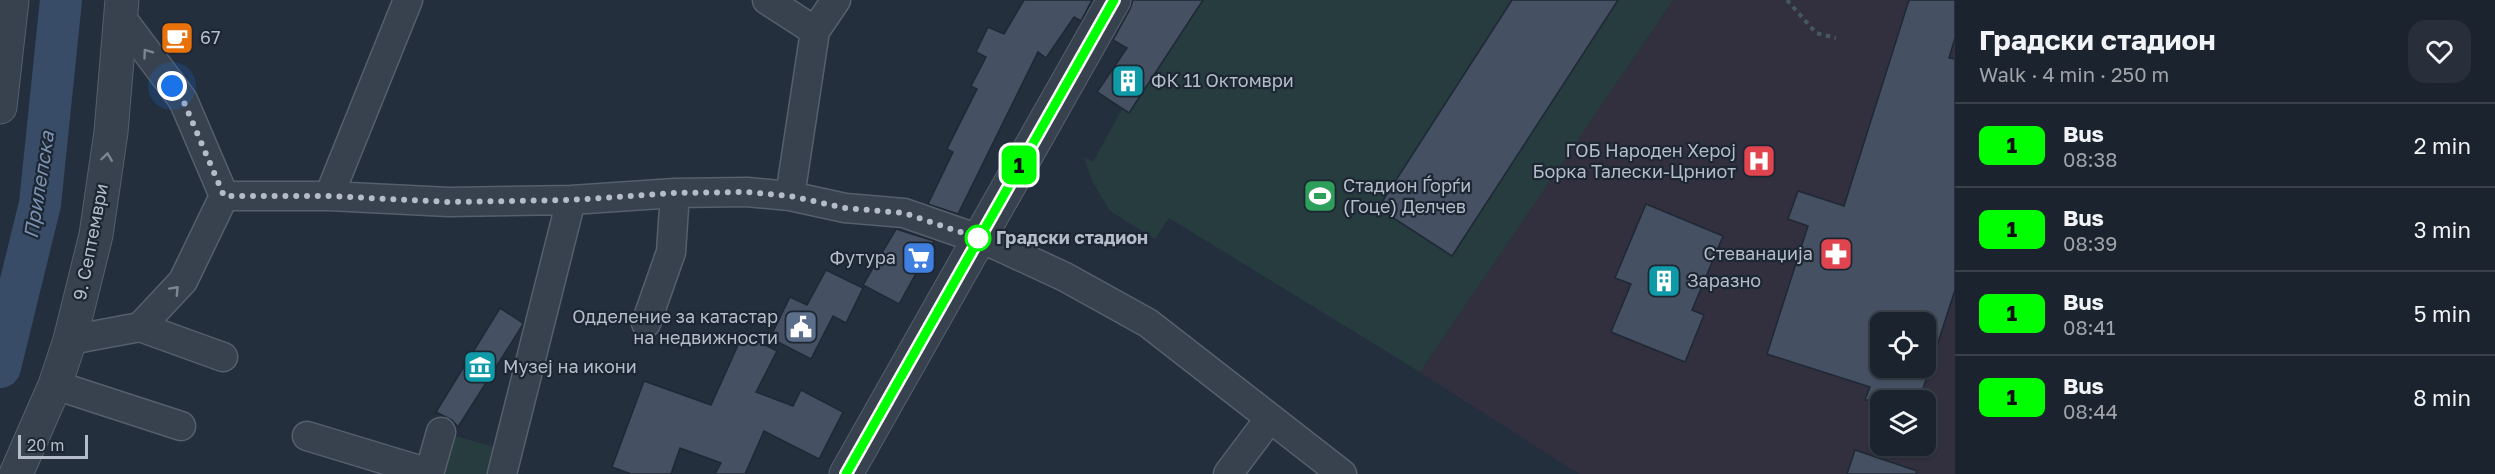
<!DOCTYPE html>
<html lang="en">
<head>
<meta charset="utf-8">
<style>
	:root { --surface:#1b232e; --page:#282f3a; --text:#f1f3f6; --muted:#a0a4aa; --line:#39404a }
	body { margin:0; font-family:"Golos Text",sans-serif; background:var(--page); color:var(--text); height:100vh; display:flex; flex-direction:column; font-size:22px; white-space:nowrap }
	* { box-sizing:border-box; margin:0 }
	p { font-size:20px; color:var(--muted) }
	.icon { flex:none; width:33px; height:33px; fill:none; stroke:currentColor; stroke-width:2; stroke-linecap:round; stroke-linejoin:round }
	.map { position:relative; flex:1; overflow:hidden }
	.details { display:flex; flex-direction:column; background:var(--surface); width:540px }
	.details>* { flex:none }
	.badge { padding:0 12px; border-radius:9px; font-size:21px; line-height:39px }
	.fabs { position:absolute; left:1870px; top:312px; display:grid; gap:12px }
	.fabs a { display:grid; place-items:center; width:66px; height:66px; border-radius:12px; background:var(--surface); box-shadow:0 2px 4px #0004,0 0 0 2px var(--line); font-size:30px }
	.scale { position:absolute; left:18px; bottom:15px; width:70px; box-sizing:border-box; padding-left:6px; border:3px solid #b4bcc9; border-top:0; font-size:16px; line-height:21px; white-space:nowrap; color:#b4bcc9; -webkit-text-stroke:4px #1d2633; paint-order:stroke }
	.you { position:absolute; width:30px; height:30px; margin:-15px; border:4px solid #fff; border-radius:50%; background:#1a73e8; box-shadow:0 0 0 9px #1a73e833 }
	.map>.badge { position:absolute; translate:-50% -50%; box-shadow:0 0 0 3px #fff }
	.round { display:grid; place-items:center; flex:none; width:63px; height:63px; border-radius:18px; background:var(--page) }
	.overview { display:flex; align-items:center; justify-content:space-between; height:102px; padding:0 24px }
	h1 { font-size:28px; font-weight:700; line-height:45px }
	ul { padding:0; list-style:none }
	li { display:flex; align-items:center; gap:18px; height:84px; padding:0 24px; border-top:2px solid var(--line) }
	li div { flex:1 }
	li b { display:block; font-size:22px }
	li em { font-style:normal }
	li .badge { min-width:66px; font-weight:700; text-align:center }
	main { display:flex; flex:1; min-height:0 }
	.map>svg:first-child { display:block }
</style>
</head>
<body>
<main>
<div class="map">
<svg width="1955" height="474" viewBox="0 0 1955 474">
	<rect width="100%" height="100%" fill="#242f3e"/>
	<path fill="#32303f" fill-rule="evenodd" d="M1673,0H1955V474H1579L1420,372ZM1881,322H1926V368H1881ZM1881,400H1926V446H1881Z"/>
	<path fill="#263c3f" d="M1114,0H1673L1420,372L1169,218L1155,239L1110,211L1092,181L1084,157L1093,162L1122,109L1129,113L1158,69L1097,30Z
		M441,432L509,451L502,474H429Z"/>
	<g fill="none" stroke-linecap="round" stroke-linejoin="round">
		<path stroke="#394c67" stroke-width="42" d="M0,367L40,204L61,0"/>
	</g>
	<path fill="#455162" stroke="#1f2835" stroke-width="1.5" d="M1024,0H1092L1081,21L1074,17L1046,58L1038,52L958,214L928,204L953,152L947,149L977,89L971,86L986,57L976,52L988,27L1004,34Z
		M1133,0H1203L1129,113L1097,92L1127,48L1113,40L1130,9Z
		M1512,0H1618L1452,256L1378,208Z
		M1909,0H1955V38L1949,58L1955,59V290L1930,367H1926V322H1881V368H1930L1919,400H1865L1870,387L1767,354L1808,226L1788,219L1798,191L1844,206Z
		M1646,204L1723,236L1692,310L1704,315L1685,362L1611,332L1631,284L1615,278Z
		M896,229L934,241L899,304L863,285Z
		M826,270L863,288L846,323L833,316L811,359L770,338L790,297L807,305Z
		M500,308L523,323L522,326L458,427L452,420L436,412Z
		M743,334L777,351L756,392L793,406L801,390L843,412L819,459L764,431L745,474H715L721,463L680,448L671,474H631L612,467L644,381L711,405Z
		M1855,450L1917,471L1916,474H1847Z"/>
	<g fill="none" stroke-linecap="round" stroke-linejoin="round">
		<defs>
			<path id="minor" d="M767,0L815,31
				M224,196H329L449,202L571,200L675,193L747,192L790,196L845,208L904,213L996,245L1065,277L1148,323L1342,474
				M329,196L408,0
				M790,196L815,31L836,0
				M646,323L671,252L675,193
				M140,327L223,357
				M70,340L140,327L183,281L224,196L183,100L120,16
				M55,385L181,426
				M307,436L429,473
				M429,474L441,432
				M502,474L571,200
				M1228,474L1270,418"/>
			<path id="tertiary" d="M0,107L12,0
				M16,474L55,385L70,340L96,235L111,132L122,0
				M846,474L1114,0"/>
		</defs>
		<use href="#minor" stroke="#565f6c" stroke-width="31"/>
		<use href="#tertiary" stroke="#565f6c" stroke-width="35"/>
		<path stroke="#44595c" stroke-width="4" stroke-dasharray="4.5 4.5" stroke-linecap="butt" d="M1787,0L1816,33L1836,38"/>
		<use href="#minor" stroke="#38414e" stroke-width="28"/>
		<use href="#tertiary" stroke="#38414e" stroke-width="33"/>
	</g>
	<defs><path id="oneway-chevron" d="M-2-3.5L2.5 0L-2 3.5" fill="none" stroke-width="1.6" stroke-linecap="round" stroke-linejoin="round" transform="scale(1.5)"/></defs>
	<g stroke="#7c8592">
		<use href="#oneway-chevron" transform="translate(147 53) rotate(-126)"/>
		<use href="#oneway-chevron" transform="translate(107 157) rotate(-82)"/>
		<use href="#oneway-chevron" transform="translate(175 290) rotate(-47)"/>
	</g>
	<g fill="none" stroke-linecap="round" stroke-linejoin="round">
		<defs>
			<path id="line" d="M846,474L1114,0"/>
		</defs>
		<use href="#line" stroke="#fff" stroke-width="14"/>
		<use href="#line" stroke="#0f0" stroke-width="9"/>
		<path stroke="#b4bcc9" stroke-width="6" stroke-dasharray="0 10.8" d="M172,86L183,100L224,196H329L449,202L571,200L675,193L747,192L790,196L845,208L904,213L978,238"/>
	</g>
	<defs>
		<symbol id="cafe-square" viewBox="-11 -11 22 22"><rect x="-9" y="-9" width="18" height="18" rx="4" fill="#e8710a" stroke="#1d2633"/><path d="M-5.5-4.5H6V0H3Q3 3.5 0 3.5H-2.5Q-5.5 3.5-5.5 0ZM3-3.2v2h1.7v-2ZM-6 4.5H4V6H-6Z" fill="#fff"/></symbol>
		<symbol id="building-square" viewBox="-11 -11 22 22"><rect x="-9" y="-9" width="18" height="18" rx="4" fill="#0f9aa8" stroke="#1d2633"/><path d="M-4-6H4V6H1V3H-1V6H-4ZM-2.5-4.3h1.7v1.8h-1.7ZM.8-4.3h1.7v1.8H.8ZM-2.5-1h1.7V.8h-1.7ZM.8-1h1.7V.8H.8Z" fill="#fff"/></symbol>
		<symbol id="hospital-square" viewBox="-11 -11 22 22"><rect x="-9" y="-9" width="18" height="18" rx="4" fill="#e0444e" stroke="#1d2633"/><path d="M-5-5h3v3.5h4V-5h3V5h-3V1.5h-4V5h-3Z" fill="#fff"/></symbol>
		<symbol id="stadium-square" viewBox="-11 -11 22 22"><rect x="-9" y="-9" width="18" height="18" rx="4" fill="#2e9e5b" stroke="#1d2633"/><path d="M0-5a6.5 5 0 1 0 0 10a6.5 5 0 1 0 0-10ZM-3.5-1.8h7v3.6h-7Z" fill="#fff"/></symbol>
		<symbol id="pharmacy-square" viewBox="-11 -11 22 22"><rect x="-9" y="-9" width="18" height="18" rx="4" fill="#e0444e" stroke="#1d2633"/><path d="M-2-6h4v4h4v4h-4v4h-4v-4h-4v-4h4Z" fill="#fff"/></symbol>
		<symbol id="supermarket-square" viewBox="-11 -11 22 22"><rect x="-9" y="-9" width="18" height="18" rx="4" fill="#3f7fe0" stroke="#1d2633"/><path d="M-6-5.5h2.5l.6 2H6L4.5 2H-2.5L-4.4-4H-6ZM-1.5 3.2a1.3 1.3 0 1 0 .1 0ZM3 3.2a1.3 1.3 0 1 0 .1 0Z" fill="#fff"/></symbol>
		<symbol id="civic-square" viewBox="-11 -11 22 22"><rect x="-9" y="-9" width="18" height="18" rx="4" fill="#5c6f8a" stroke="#1d2633"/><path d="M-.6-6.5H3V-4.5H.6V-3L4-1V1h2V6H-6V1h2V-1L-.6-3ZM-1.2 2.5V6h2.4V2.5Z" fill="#fff"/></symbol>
		<symbol id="museum-square" viewBox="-11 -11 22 22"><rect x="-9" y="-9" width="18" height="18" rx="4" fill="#0f9aa8" stroke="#1d2633"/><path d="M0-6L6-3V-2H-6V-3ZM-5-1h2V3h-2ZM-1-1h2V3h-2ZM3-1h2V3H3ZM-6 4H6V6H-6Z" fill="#fff"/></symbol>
	</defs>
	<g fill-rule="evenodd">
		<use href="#cafe-square" x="158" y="19" width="38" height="38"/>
		<use href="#building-square" x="1109" y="62" width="38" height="38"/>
		<use href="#hospital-square" x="1740" y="142" width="38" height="38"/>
		<use href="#stadium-square" x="1301" y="177" width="38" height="38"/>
		<use href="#pharmacy-square" x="1817" y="235" width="38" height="38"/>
		<use href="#supermarket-square" x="900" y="239" width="38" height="38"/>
		<use href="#building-square" x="1645" y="262" width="38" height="38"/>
		<use href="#civic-square" x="782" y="308" width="38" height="38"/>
		<use href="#museum-square" x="461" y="348" width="38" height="38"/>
	</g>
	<circle fill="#fff" stroke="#0f0" stroke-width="3" cx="978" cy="238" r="12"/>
	<g text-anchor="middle" stroke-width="4.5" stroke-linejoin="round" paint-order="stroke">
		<g font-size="18" fill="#b4bcc9" stroke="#1d2633" text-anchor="start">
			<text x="200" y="44">67</text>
			<text x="1151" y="87">ФК 11 Октомври</text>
			<text x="1736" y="157" text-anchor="end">ГОБ Народен Херој<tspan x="1736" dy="21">Борка Талески-Црниот</tspan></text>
			<text x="1343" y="192">Стадион Ѓорѓи<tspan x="1343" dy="21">(Гоце) Делчев</tspan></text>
			<text x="1813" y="260" text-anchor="end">Стеванаџија</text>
			<text x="896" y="264" text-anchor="end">Футура</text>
			<text x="1687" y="287">Заразно</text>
			<text x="778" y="323" text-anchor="end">Одделение за катастар<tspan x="778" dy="21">на недвижности</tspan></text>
			<text x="503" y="373">Музеј на икони</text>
		</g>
		<g font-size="18" font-weight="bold" fill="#b4bcc9" stroke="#1d2633" text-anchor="start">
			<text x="996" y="244">Градски стадион</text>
		</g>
		<g font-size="18" fill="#b4bcc9" stroke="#1d2633">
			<text transform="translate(91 242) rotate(-79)" y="6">9. Септември</text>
		</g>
		<g font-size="20" font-style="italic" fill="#7c92b1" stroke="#1d2633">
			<text transform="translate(39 185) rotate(-81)" y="7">Прилепска</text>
		</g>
	</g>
</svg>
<div class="fabs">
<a><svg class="icon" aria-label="locate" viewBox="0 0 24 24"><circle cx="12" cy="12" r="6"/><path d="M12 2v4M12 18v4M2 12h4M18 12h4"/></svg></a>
<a><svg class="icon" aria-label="layers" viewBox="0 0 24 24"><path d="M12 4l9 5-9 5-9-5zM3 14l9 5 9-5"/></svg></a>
</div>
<div class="scale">20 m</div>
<div class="you" style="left:172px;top:86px"></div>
<b class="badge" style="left:1019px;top:165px;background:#0f0;color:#111">1</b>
</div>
<section class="details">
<div class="overview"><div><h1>Градски стадион</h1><p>Walk · 4 min · 250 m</p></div><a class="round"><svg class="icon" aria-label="heart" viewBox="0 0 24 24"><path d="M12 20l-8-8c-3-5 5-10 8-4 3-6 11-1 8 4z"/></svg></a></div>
<ul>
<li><span class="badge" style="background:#0f0;color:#111">1</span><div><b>Bus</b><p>08:38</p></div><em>2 min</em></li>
<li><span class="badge" style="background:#0f0;color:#111">1</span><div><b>Bus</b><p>08:39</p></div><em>3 min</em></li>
<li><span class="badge" style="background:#0f0;color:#111">1</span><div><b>Bus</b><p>08:41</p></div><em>5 min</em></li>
<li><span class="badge" style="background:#0f0;color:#111">1</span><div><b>Bus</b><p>08:44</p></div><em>8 min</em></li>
</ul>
</section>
</main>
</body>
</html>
